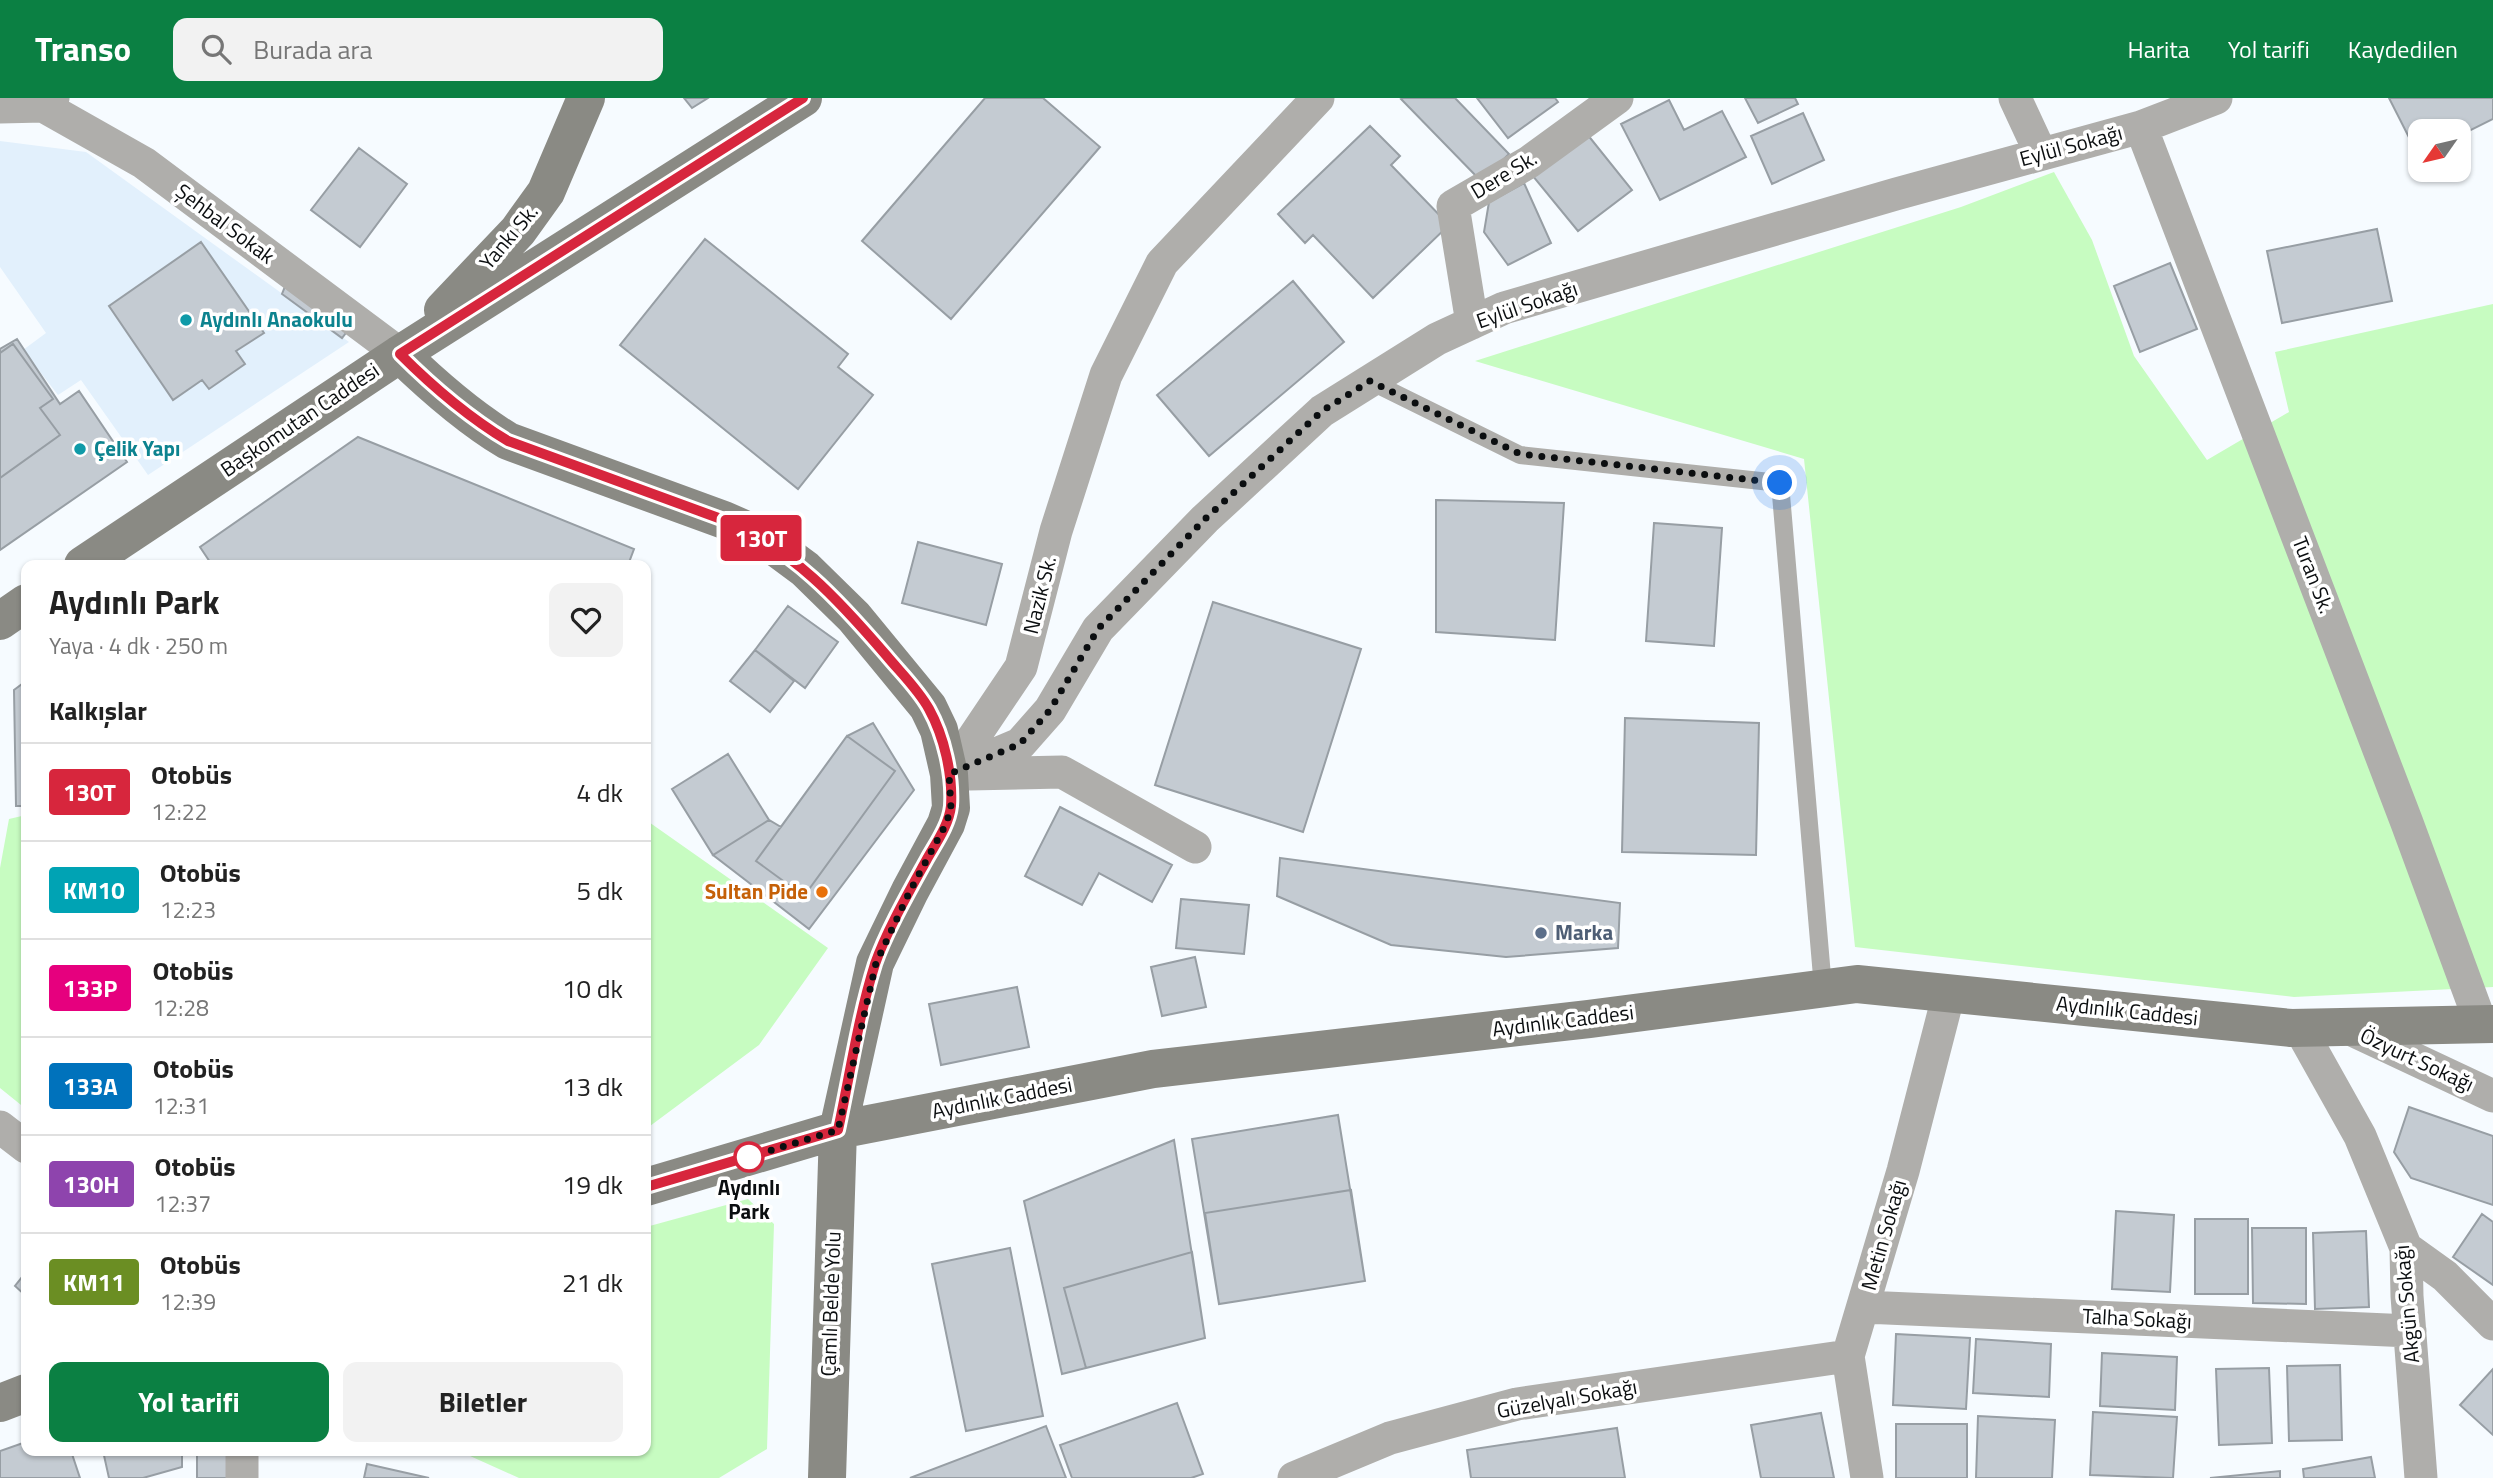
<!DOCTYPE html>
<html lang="tr">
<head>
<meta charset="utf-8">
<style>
	:root { --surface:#fff; --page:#f2f2f2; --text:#222; --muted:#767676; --line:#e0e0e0; --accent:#0b8043 }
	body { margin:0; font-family:"Titillium Web",sans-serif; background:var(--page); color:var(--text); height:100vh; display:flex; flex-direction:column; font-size:26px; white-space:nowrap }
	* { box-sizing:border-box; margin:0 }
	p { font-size:23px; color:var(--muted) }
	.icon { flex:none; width:38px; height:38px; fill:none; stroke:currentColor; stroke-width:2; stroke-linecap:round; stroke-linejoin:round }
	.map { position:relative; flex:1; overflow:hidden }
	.drawer { position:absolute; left:21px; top:462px; width:630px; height:896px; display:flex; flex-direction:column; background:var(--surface); border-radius:14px; box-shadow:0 2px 5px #0004 }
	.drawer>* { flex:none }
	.badge { padding:0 14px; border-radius:5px; font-size:24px; line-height:46px }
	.needle { width:46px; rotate:236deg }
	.tools { position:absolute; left:2408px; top:21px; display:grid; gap:14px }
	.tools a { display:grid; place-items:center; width:63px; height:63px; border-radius:14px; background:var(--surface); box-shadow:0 2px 5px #0004; font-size:35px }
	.you { position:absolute; width:35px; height:35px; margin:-18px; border:5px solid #fff; border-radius:50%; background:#1a73e8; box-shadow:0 0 0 10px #1a73e833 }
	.map>.badge { position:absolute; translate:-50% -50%; box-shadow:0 0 0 4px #fff }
	h2 { padding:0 28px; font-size:26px; line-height:63px }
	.round { display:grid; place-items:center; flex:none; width:74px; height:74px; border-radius:14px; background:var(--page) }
	.headline { display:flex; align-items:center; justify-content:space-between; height:119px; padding:0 28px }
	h1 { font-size:33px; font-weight:700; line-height:52px }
	.action { display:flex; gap:14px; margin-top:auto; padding:14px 28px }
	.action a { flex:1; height:80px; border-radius:14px; background:var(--accent); color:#fff; font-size:28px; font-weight:700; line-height:80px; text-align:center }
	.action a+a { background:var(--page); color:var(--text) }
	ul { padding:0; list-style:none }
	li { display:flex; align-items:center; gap:21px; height:98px; padding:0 28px; border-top:2px solid var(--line) }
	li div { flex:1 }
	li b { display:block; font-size:26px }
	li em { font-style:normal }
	li .badge { min-width:77px; font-weight:700; text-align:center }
	header { display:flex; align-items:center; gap:42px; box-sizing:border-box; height:98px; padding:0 35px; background:var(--accent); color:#fff }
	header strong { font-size:33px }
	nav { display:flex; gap:38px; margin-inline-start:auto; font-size:24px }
	.search { width:490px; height:63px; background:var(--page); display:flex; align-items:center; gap:18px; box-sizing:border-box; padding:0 24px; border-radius:14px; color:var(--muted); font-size:26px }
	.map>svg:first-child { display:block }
</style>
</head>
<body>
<header>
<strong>Transo</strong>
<div class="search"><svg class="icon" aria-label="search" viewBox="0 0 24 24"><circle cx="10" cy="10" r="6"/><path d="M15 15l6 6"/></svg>Burada ara</div>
<nav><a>Harita</a><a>Yol tarifi</a><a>Kaydedilen</a></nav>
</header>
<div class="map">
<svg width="2493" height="1380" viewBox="0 0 2493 1380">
	<rect width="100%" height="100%" fill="#f6fbff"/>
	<path fill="#e2f0fc" d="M0,43L86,54L349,244L148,377L81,282L58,297L23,252L46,235L0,169Z"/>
	<path fill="#c7fcc1" d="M2054,74L2092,142L2134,258L2207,362L2289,314L2275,254L2493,206V889L2294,899L1855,849L1804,361L1475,263L1961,109Z
		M26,717V1011L0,990V770L9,721Z
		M646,722L828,850L759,947L646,1031Z
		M748,1101L774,1126L767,1351L719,1380H519L459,1353H646V1129Z"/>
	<path fill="#c4cbd2" stroke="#979ea4" stroke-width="2" d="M684,0H708L692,10Z
		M985,0H1043L1100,49L951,221L862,143Z
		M1403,0H1455L1509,56L1481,83L1401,1Z
		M1477,0H1555L1558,4L1508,40Z
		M1745,0H1795L1798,6L1758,25Z
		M2389,0H2493V21L2459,38V33H2420L2419,59Z
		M1669,2L1684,32L1722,13L1746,59L1660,102L1621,26Z
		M1803,15L1824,62L1772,86L1751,38Z
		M1370,28L1400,58L1391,67L1449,127L1373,200L1313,137L1305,145L1278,116Z
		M1587,36L1632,92L1578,133L1532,77Z
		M359,50L407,86L360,149L311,112Z
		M1524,85L1551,145L1508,167L1484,134L1489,104Z
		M2377,131L2392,203L2282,225L2267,153Z
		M705,141L848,256L838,269L873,297L798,391L620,247Z
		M201,144L264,235L236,253L245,266L209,291L202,282L173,302L109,208Z
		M2170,165L2197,231L2140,254L2114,188Z
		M288,181L352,227L342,240L282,196Z
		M1293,183L1344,244L1209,358L1157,297Z
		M17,241L60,306L79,293L127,364L0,452V380L60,337L40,310L53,301L13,246L0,255V251Z
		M13,246L53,301L40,310L60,337L0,380V255Z
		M358,339L634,451L628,467H367L359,464L354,467H212L200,449Z
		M1436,402L1564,405L1555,542L1436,534Z
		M1654,425L1722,430L1714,548L1646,543Z
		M918,444L1002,466L986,527L902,505Z
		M1213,504L1361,551L1303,734L1155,687Z
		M788,508L838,544L805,590L755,552Z
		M755,552L794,583L770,614L730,583Z
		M26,583V708H16L14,592Z
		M1625,620L1759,625L1756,757L1622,754Z
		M873,625L914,692L809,831L713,757L769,722L781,729L847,638Z
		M847,638L895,673L804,798L756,763Z
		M728,656L769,722L713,757L672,691Z
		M1060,709L1172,767L1152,804L1099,775L1082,807L1025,778Z
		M1280,760L1620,805L1618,850L1506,859L1391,847L1277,798Z
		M1181,801L1249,807L1244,856L1176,850Z
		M1195,859L1206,909L1162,918L1151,869Z
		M1017,889L1029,949L941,967L929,906Z
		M2409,1009L2493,1038V1107L2411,1080L2394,1054Z
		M1338,1017L1365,1183L1219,1206L1192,1041Z
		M1174,1042L1205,1240L1062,1276L1024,1103Z
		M1351,1092L1365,1183L1219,1206L1205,1115Z
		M2116,1113L2174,1117L2170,1194L2112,1191Z
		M2482,1116L2493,1124V1187L2453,1159Z
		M2195,1121H2248V1196H2195Z
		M2252,1130H2306V1206L2253,1205Z
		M2366,1133L2369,1209L2315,1211L2313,1135Z
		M1010,1150L1043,1318L966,1333L932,1166Z
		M1192,1154L1205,1240L1086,1270L1064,1190Z
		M26,1174V1198L15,1188Z
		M1896,1236L1970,1240L1966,1311L1893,1307Z
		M1976,1241L2051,1246L2049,1299L1973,1295Z
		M2102,1255L2177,1259L2175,1312L2100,1308Z
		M2340,1267L2342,1342L2289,1343L2287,1268Z
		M2269,1270L2272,1345L2219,1347L2216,1271Z
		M2493,1271V1337L2460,1307Z
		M1177,1305L1203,1376L1191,1380H1072L1060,1347Z
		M2093,1314L2177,1319L2173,1380L2090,1377Z
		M1821,1315L1834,1380H1761L1751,1327Z
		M1978,1318L2055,1322L2052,1380H1976Z
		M1896,1326H1967V1380H1896Z
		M1046,1328L1066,1380H910Z
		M1617,1330L1625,1380H1471L1467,1352Z
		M26,1344V1353H71L80,1380H0V1353Z
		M103,1353H182V1369L143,1380H109Z
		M197,1353H230L229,1380H197Z
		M311,1353H349L311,1357Z
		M2371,1359L2375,1380H2304L2303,1371Z
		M367,1366L429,1380H364Z
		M2280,1373V1380H2210Z"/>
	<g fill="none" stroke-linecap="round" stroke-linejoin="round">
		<path stroke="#afaeab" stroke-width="18" d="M1370,283L1520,357L1780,385L1823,890"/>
		<path stroke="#afaeab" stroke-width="33" d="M2015,0L2041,56
			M43,8L144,65L400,256
			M0,9L43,8L53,0
			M2141,29L2407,725L2481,926
			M1472,225L1453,108L1529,64L1617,0
			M949,676L1020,646L1050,612L1098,531L1205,421L1322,313L1437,241L1504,210L1896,96L2141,29L2216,0
			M949,676L1021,569L1056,433L1106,277L1162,165L1318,0
			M969,676L1062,674L1195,749
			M2344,928L2493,998
			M2299,929L2360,1038L2406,1150L2407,1198L2421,1380
			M0,1029L26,1049
			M2406,1150L2445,1178L2493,1226
			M1864,1209L2410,1233
			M242,1353V1380
			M1294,1380L1390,1340L1517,1306L1848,1258
			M1867,1380L1848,1258L1903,1073L1949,895"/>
		<path stroke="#8a8a84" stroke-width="38" d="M443,212L518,133L546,94L586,0
			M400,256C433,288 468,319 508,343L724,422L751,434L778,451L805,471L854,519L928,609L939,632L949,676L951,710L946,726L910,793L875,865L838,1032L827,1380
			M83,467L400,256L803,0
			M0,523L26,505
			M646,1089L838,1032L1153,971L1589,921L1857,886L2291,930L2493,926
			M0,1305L26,1295"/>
	</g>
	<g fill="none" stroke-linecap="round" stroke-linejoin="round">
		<defs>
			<path id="line" d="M646,1089L838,1032C850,977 858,920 875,866C886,834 910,792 927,761C936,745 949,727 951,708C953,677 944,638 929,611C918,591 900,574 886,557C837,500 794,453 724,422L508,343C468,319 433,289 400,256L803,0"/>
		</defs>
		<use href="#line" stroke="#fff" stroke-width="16"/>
		<use href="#line" stroke="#d7263d" stroke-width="10"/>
		<path stroke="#0b0e10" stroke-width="7" stroke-dasharray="0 12.6" d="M749,1059L742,1061L838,1032L876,865L910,793L946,726L951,710L949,676L1020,646L1050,612L1098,531L1205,421L1322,313L1370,283L1520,356L1780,385"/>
	</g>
	<g fill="#0f9aa8" stroke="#fff" stroke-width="2.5">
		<circle cx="186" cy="222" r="7"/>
		<circle cx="80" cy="351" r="7"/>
	</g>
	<circle fill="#e8710a" stroke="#fff" stroke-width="2.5" cx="822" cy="794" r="7"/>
	<circle fill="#5c6f8a" stroke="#fff" stroke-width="2.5" cx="1541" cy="835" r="7"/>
	<circle fill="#fff" stroke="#d7263d" stroke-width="3.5" cx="749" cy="1059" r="14"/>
	<g text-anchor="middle" stroke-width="7" stroke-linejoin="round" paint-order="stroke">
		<g font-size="21" fill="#0b0e10" stroke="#fff">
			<text transform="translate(2071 48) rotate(-15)" y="7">Eylül Sokağı</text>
			<text transform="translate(1504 77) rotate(-31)" y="7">Dere Sk.</text>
			<text transform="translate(225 126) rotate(37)" y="7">Şehbal Sokak</text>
			<text transform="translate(509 139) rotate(-50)" y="7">Yankı Sk.</text>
			<text transform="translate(1527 207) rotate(-19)" y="7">Eylül Sokağı</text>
			<text transform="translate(300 322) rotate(-34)" y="7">Başkomutan Caddesi</text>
			<text transform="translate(2313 477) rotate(69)" y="7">Turan Sk.</text>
			<text transform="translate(1040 497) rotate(-76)" y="7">Nazik Sk.</text>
			<text transform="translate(2127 913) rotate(6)" y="7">Aydınlık Caddesi</text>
			<text transform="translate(1563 923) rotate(-7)" y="7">Aydınlık Caddesi</text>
			<text transform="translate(2417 962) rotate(25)" y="7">Özyurt Sokağı</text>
			<text transform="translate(1002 1000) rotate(-11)" y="7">Aydınlık Caddesi</text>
			<text transform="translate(1884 1137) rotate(-74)" y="7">Metin Sokağı</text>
			<text transform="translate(831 1206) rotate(-88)" y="7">Çamlı Belde Yolu</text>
			<text transform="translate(2407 1206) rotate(-95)" y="7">Akgün Sokağı</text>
			<text transform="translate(2137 1221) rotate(3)" y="7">Talha Sokağı</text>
			<text transform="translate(1567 1301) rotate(-10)" y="7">Güzelyalı Sokağı</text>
		</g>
		<g font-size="21" font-weight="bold" fill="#0d838f" stroke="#fff" text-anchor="start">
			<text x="200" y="229">Aydınlı Anaokulu</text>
			<text x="94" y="358">Çelik Yapı</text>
		</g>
		<g font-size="21" font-weight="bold" fill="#c56008" stroke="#fff" text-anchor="end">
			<text x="808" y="801">Sultan Pide</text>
		</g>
		<g font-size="21" font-weight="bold" fill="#4e5e75" stroke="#fff" text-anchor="start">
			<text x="1555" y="842">Marka</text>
		</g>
		<g font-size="21" font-weight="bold" fill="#0b0e10" stroke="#fff">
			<text x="749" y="1097">Aydınlı<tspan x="749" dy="24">Park</tspan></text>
		</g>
	</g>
</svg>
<div class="tools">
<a><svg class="needle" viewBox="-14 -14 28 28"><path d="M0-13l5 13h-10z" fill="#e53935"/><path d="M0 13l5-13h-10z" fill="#767676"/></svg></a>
</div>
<div class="you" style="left:1780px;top:385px"></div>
<b class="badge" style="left:761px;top:440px;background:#d7263d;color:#fff">130T</b>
<section class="drawer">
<div class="headline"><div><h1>Aydınlı Park</h1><p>Yaya · 4 dk · 250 m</p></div><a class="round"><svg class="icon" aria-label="heart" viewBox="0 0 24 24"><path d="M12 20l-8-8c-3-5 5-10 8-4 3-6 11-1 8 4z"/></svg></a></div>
<h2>Kalkışlar</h2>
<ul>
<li><span class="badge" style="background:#d7263d;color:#fff">130T</span><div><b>Otobüs</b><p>12:22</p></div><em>4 dk</em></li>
<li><span class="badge" style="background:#00a3b4;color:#fff">KM10</span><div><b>Otobüs</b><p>12:23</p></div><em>5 dk</em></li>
<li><span class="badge" style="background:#e6007e;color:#fff">133P</span><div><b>Otobüs</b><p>12:28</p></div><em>10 dk</em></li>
<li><span class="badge" style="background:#0072bc;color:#fff">133A</span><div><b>Otobüs</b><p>12:31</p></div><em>13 dk</em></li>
<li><span class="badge" style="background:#8e44ad;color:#fff">130H</span><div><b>Otobüs</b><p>12:37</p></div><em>19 dk</em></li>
<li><span class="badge" style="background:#6b8e23;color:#fff">KM11</span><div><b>Otobüs</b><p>12:39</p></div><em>21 dk</em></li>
</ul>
<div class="action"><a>Yol tarifi</a><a>Biletler</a></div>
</section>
</div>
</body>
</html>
